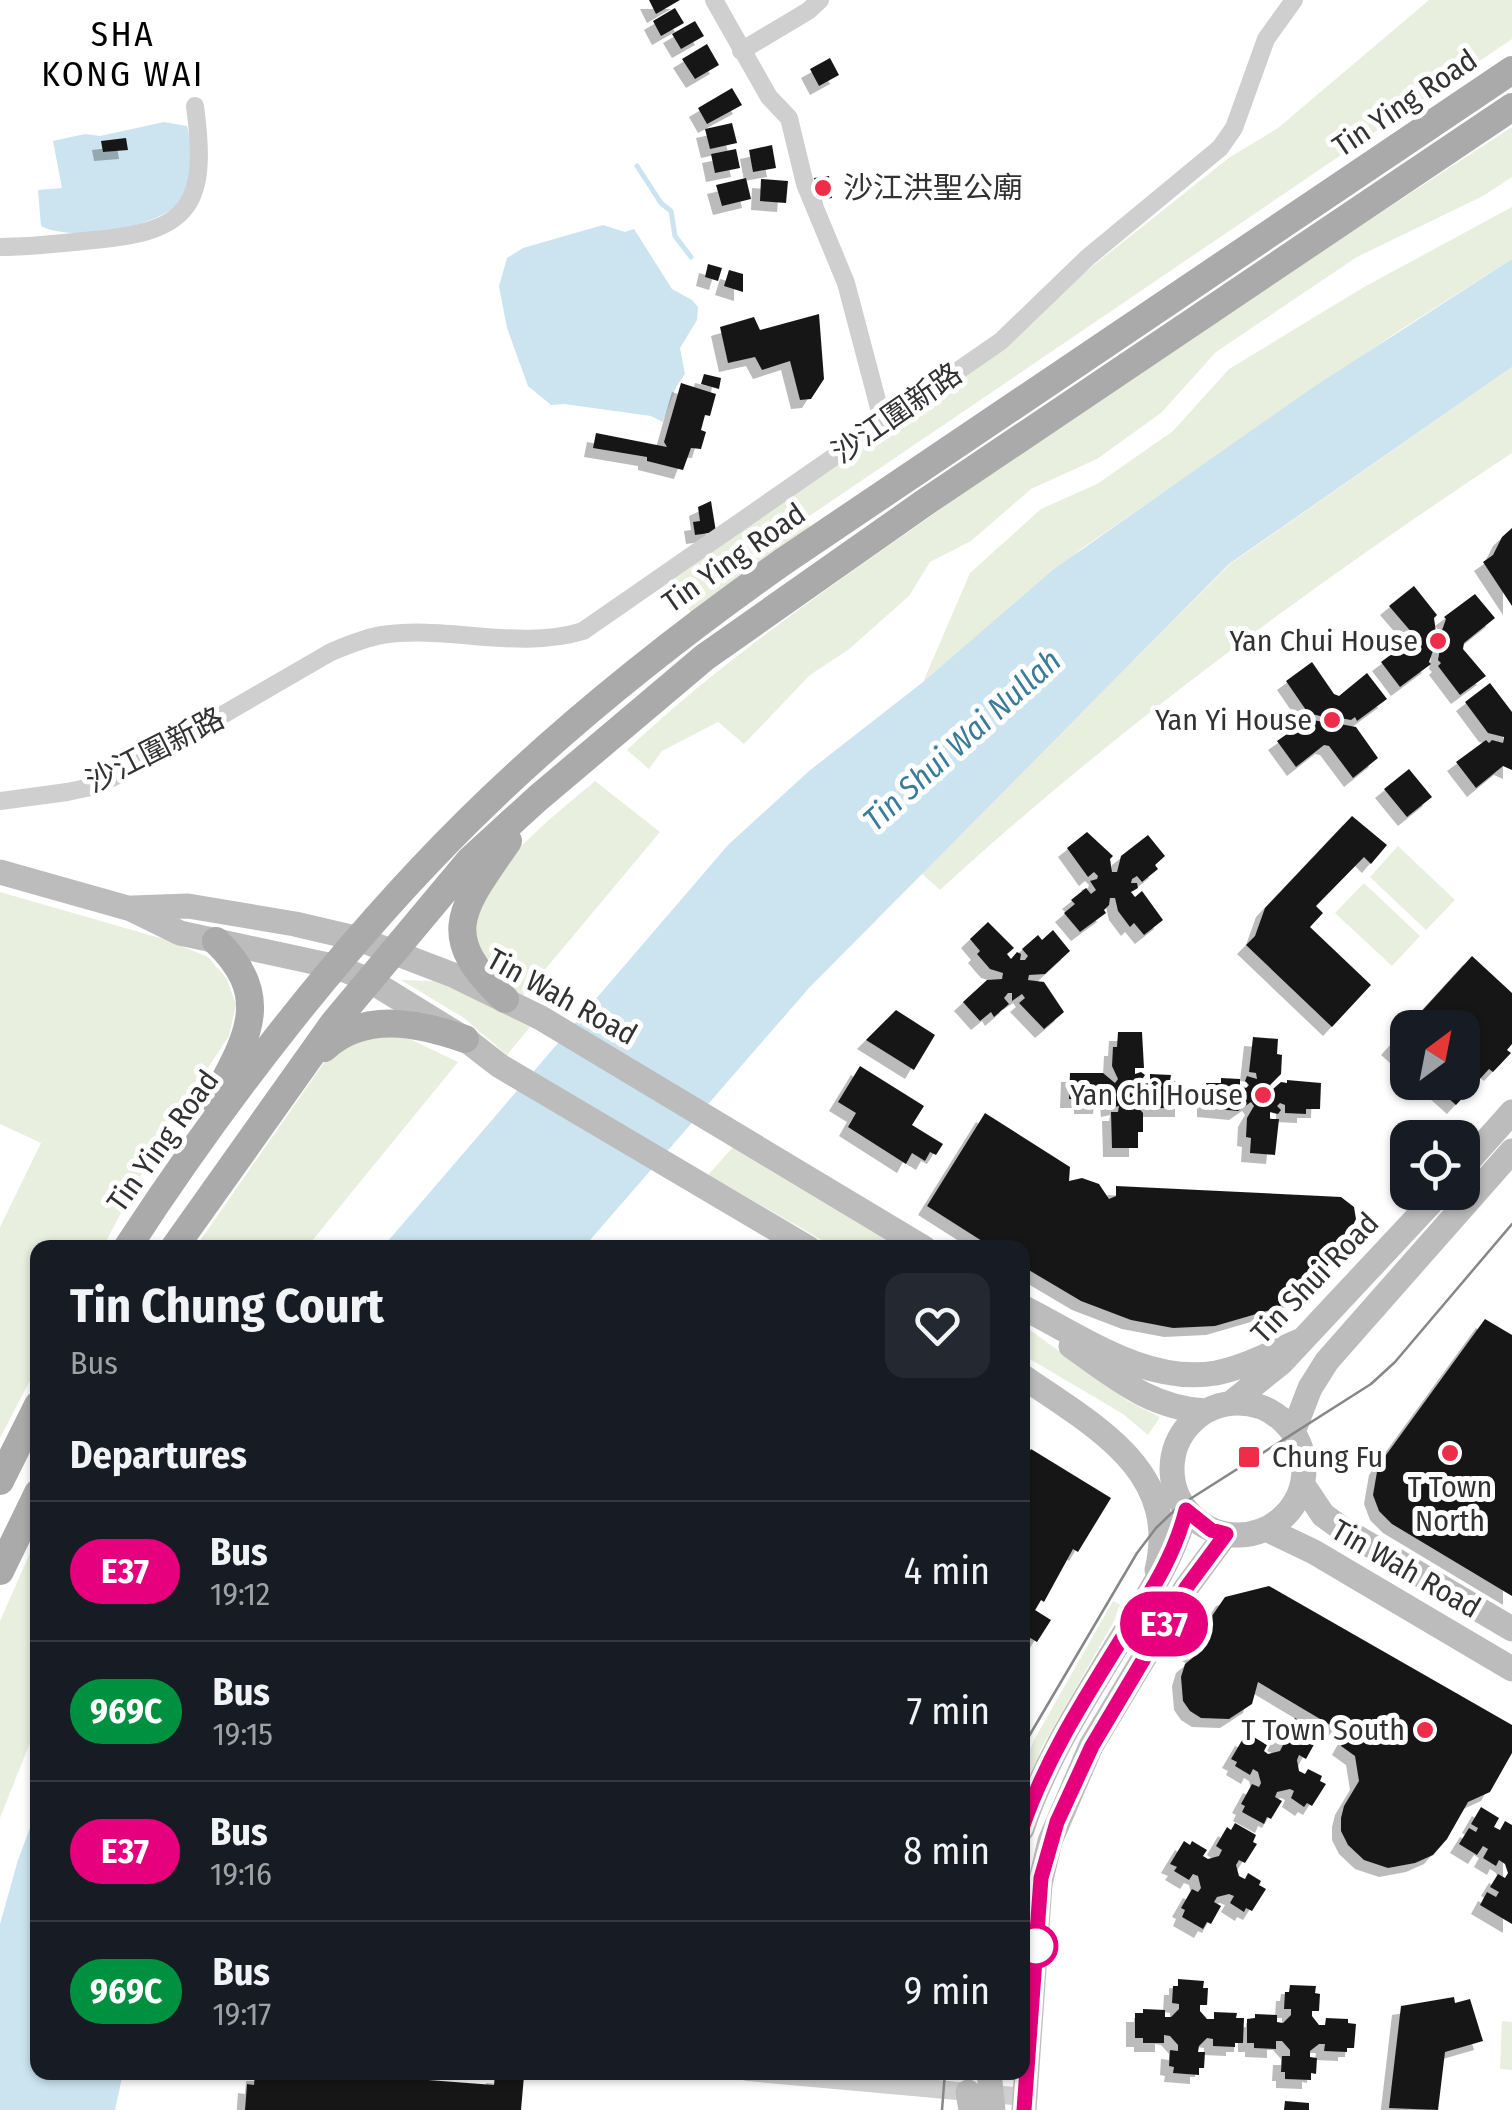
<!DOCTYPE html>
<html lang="en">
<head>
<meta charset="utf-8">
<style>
	:root { --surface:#171b24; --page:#242831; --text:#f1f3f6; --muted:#9ea1a6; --line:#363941 }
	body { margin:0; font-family:"Fira Sans Condensed","Noto Sans SC",sans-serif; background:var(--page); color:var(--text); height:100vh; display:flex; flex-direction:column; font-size:38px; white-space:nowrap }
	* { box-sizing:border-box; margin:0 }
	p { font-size:32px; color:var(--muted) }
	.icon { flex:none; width:55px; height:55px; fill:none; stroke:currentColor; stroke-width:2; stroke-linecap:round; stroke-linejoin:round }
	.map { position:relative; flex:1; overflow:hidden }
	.side { position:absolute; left:30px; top:1240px; width:1000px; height:840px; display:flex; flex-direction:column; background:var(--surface); border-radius:20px; box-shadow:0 2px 8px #0004 }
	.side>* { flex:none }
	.badge { padding:0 20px; border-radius:32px; font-size:35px; line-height:65px }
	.needle { width:65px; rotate:32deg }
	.tools { position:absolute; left:1390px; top:1010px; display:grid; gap:20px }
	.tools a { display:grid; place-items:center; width:90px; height:90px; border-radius:20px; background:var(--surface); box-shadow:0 2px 8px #0004; font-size:50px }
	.map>.badge { position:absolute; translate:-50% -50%; box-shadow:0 0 0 5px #fff }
	h2 { padding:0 40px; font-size:38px; line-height:90px }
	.round { display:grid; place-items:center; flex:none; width:105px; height:105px; border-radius:20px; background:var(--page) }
	.headline { display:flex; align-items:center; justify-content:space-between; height:170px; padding:0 40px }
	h1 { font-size:48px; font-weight:700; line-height:75px }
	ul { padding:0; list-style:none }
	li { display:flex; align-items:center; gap:30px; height:140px; padding:0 40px; border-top:2px solid var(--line) }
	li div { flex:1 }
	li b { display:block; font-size:38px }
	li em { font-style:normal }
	li .badge { min-width:110px; font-weight:700; text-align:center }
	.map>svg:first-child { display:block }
</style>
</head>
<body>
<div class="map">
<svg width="1512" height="2110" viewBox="0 0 1512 2110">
	<defs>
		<filter id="shadow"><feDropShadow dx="-9" dy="9" stdDeviation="0" flood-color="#0004"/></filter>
	</defs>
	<rect width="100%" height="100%" fill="#fff"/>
	<path fill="#e9efdf" d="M1429,0H1512V39L805,519L812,529L691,613L672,581L886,430L1230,157L1278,128Z
		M1512,127V177L1483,196L1357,257L1216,352L1161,413L1097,459L1031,489L971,541L930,562L909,596L848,650L810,675L744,744L718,722L662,751L649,769L627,750C724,658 836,583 945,506C1131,375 1321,251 1512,127Z
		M1512,207V259L1397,332L1081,549L923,682L970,573L1041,509L1097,484L1173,431L1229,369L1364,287Z
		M1512,367V453C1312,585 1116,729 940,890L921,873L1230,564Z
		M595,781L660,832L522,997C494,981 463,949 474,915C489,866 557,813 595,781Z
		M1398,846L1455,900L1426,930L1370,877Z
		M1364,883L1420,936L1392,966L1335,913Z
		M0,892L167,940L208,957L227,979L236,1005L229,1036L159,1141L103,1247L38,1248L37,1367L0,1438V1227L41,1143L0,1124Z
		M401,980L434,981L470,995L530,1027L507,1055L464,1018Z
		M386,1033L412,1040L458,1062L307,1247L195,1248L325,1061L339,1047Z
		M733,1147L901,1247H834L708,1175Z
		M1023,1325L1128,1401L1160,1417L1148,1435L1123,1414L1023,1355Z
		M37,1537V1725L0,1818V1621Z
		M1113,1601L1123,1606L1043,1745L1023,1792V1766L1034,1740Z
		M1502,2021L1512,2022V2070L1500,2069Z"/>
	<path fill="#cbe4ef" d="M164,122L187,126C192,146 195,175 185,195C168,228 71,243 41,226L38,190L62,188L53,141L85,134L100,136Z
		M603,225L625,232L634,229L672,289L692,300L698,307L697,320L680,348L685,374L676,387L663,422L651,416L564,404L551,405L528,386L507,328L499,286L507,258L523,248Z
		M1512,259V367L1229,564L809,988L584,1247L382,1248L728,845L809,771L923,682L1054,569L1312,388Z
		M37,1809L38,2072L123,2073L115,2110H0V1924L18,1860Z"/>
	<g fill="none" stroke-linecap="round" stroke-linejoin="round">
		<path stroke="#cbe4ef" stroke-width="5" d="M637,166L661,203L671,211L675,236L691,257"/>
	</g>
	<path fill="#191919" filter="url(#shadow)" d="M649,0H680L656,14Z
		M675,8L684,23L661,36L653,21Z
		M695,21L704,36L681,49L672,34Z
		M707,44L719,65L695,79L682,59Z
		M830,58L839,75L819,86L810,69Z
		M732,88L742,105L707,124L698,108Z
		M732,123L737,143L710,149L705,129Z
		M126,138L128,150L103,152L101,141Z
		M772,145L776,168L753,172L749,150Z
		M736,149L740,168L715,173L711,154Z
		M829,176L832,198L818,200L814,178Z
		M746,178L751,199L722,206L716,185Z
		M761,179L788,181L786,203L760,201Z
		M708,264L722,268L718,281L705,277Z
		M729,270L743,274V292L724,286Z
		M819,314L824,379L811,399L800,400L790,361L762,370L755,357L728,363L720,327L754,317L760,330Z
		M704,374L721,378L719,389L701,384Z
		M681,383L716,394L710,416L705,415L701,430L706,432L701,449L691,448L683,470L647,461V457L593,448L596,433L667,447L664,442Z
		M711,501L716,532L695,535L693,522L700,521L698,507Z
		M1512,528V606L1483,562L1493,555L1502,537Z
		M1414,586L1437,615L1434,618L1436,632L1441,633L1446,619L1444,617L1475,594L1495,618L1464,643L1463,649L1486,676L1460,695L1438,666L1441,663L1438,660L1440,649L1434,648L1429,662L1431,664L1400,687L1381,662L1412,639L1413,634L1389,606Z
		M1312,662L1334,694L1339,696L1367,673L1387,699L1357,721L1355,717L1351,720L1340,718V724L1356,727L1378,758L1353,778L1329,746L1324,745L1296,767L1277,741L1307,720L1309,723L1313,720L1323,722L1324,717L1308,713L1286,681Z
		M1490,683L1512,712V770L1503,766L1476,788L1456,762L1486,740L1489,743L1492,740L1503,743L1504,737L1488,733L1465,702Z
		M1409,769L1432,797L1407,817L1384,789Z
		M1352,816L1387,845L1371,864L1364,857L1316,906L1323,913L1310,927L1371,985L1332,1027L1246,945L1255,936L1265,908Z
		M1087,832L1113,856L1110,859L1112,872H1117L1121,856L1148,835L1165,856L1155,865L1158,869L1142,882L1137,876L1132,879L1131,883H1137L1138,888L1131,892L1135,897L1142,891L1163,920L1144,935L1134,923L1130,927L1118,911L1115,898H1110L1109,905L1104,910L1106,913L1080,932L1064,913L1075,904L1071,900L1086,888L1091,894L1096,890L1090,881L1097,879L1098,876L1094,872L1088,877L1067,848Z
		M988,922L1014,948L1007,954L1011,959L1017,952L1021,954L1020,960H1025L1028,956L1022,949L1038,935L1042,940L1053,930L1070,951L1045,974L1029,975L1028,980L1044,982L1064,1012L1044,1029L1019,1003L1025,998L1022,994L1012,1001V993H1008L1004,998L1009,1004L994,1017L991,1012L980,1021L963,1002L987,980L1002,979L1003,973L990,969L977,954L980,951L970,939Z
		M1472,956L1512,993V1044L1507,1050L1511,1053L1493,1072L1489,1069L1456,1105L1430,1082H1462V1028H1408V1062L1390,1046Z
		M896,1010L935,1035L914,1070L866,1040Z
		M1118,1032H1142L1144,1068H1135V1074L1141,1072L1145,1075L1141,1081L1144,1084L1150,1083V1074L1171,1075L1170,1081H1184V1108H1149L1136,1098L1133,1101L1143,1113V1132H1138V1148H1112L1111,1112H1118L1119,1106L1110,1108L1109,1097H1103L1102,1105H1083V1099H1069L1070,1073H1103L1115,1083L1118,1079L1112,1066L1113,1047H1117Z
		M1253,1037L1278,1039L1277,1054L1282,1055L1281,1074L1270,1085L1273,1089L1281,1082L1287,1083V1080L1321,1083L1320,1109H1306V1114L1285,1113V1105L1280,1103L1277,1106L1281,1110L1278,1114L1270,1112V1119H1279L1275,1155L1250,1153L1251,1138L1246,1137L1247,1118L1254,1106L1251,1102L1238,1111L1206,1108V1083H1221V1078L1240,1079V1087L1246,1088L1249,1085L1245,1081L1247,1076L1257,1079L1256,1073L1249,1072Z
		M860,1066L924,1106L912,1125L943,1144L936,1155L930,1152L925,1161L912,1153L906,1164L848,1127L856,1113L838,1102Z
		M985,1113L1070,1167L1069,1181L1082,1178L1099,1184L1109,1199L1116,1196V1186L1341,1197L1354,1207L1356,1219L1345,1242L1321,1275L1307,1290L1277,1308L1215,1326L1173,1328L1131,1320L1081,1301L1022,1266V1248H993L927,1206Z
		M1485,1319L1512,1335V1596L1392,1524L1379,1511L1373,1495L1378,1466Z
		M1031,1449L1111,1498L1078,1552L1073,1549L1044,1602L1041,1600L1035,1610L1051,1620L1037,1642L1022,1633V1457L1025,1459Z
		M1269,1586L1512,1725V1753L1490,1792L1468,1802L1447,1839L1433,1855L1415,1863L1388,1868L1364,1860L1348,1845L1341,1831V1818L1344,1806L1359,1781L1355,1756L1341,1746L1347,1735L1258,1682L1252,1704L1229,1719L1201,1718L1190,1711L1183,1701L1181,1677L1185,1664L1196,1655L1189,1651V1647L1202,1627L1203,1629L1225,1597Z
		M1295,1718L1316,1731L1313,1737L1317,1739L1306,1759L1299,1755L1297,1760L1299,1771L1305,1774L1308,1769L1322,1776L1320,1781L1326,1784L1312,1806L1307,1803L1304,1807L1291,1798L1294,1791L1290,1789L1277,1792L1275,1797L1282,1801L1271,1819L1267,1817L1264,1824L1242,1812L1245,1806L1241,1804L1252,1784L1259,1787L1261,1783L1258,1772L1253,1769L1250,1775L1235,1766L1237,1762L1231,1759L1244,1737L1250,1740L1252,1736L1267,1745L1264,1751L1268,1754L1280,1751L1283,1745L1276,1742L1287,1722L1291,1725Z
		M1481,1807L1499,1818L1494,1827L1500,1830L1505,1821L1512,1825V1924L1480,1905L1487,1892L1496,1897L1499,1892L1490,1887L1498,1874L1505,1878L1508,1873L1505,1864L1499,1860L1496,1866L1483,1858L1488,1849L1483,1846L1477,1855L1459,1844L1469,1828L1476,1832L1478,1828L1471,1824Z
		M1235,1823L1256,1835L1253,1842L1257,1844L1245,1863L1239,1860L1236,1865L1239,1876L1245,1879L1248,1873L1261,1881L1259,1885L1266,1889L1252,1911L1246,1908L1244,1912L1230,1903L1234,1896L1229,1894L1217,1897L1214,1902L1221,1906L1211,1924L1207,1922L1203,1929L1182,1917L1185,1910L1181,1908L1192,1889L1198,1892L1201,1888L1198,1876L1193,1874L1189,1880L1174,1871L1177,1867L1170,1864L1184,1841L1190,1845L1192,1841L1207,1850L1203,1856L1208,1859L1219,1856L1222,1850L1216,1846L1227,1827L1231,1830Z
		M1178,1979L1204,1981L1203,1988H1208L1207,2005H1200V2011L1207,2019H1214V2012L1237,2013L1236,2018H1244L1243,2043H1235V2047L1213,2046V2039L1207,2038L1199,2046L1198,2052H1205L1204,2068H1199V2075L1173,2073L1174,2067L1169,2066L1170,2050L1178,2051V2045L1170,2036L1164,2035V2043H1143V2038H1135V2013H1143V2009L1165,2010V2017H1171L1179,2009V2004L1172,2003L1173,1986H1178Z
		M1290,1985L1316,1986L1315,1993L1320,1994L1319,2011H1312V2016L1319,2025H1325L1326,2018L1348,2019V2023L1356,2024L1354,2048H1347V2052L1324,2051L1325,2044H1319L1310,2051V2057L1317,2058L1316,2074L1311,2073V2080L1285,2079V2072H1281L1282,2056H1290V2050L1282,2041H1276V2049L1254,2048V2043H1247V2019L1255,2018V2014L1277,2015V2022L1283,2023L1291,2015V2009H1284L1285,1992H1289Z
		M1454,1997L1455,2003L1470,1999L1483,2041L1445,2052L1438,2110L1389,2108L1401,2006Z
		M255,2072H323L494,2085L495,2074L524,2076L521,2110H245L247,2084L254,2085Z
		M1285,2101L1309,2103V2110H1284Z"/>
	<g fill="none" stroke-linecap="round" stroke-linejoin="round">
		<path stroke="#cfcfcf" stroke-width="18" d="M714,0L769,97L789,118L805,184L846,283L883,423
			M741,51L808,11L820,0
			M0,247C31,247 63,243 94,240C192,232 208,203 195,106
			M0,801L67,792L96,786L124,772L331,652C348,645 364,638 382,635C449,625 518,651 583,631L1001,341L1087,258L1220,148L1234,128L1266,39L1294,0
			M747,2072L1025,2097"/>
		<path stroke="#bcbcbc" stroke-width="25" d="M0,872L131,909L180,933L337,967L369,980L465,1039L500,1066L808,1248
			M133,908L188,906L295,924L359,939L453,975L541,1018L924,1248
			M1462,1168L1512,1112
			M1022,1307C1082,1337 1147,1385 1216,1373C1246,1367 1275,1351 1302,1340
			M1071,1346C1115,1377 1150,1408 1206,1411
			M1022,1376C1092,1425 1181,1469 1157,1570
			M1172 1469a66 66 0 1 1 132 0a66 66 0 1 1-132 0Z
			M1231,1403L1281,1363L1441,1192
			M1293,1432L1310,1388L1327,1361L1512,1151
			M1303,1485L1323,1515L1341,1528L1512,1629
			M1266,1529L1314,1552L1512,1669
			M1022,1829C1045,1760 1082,1703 1119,1642C1146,1599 1173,1560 1186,1510
			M989,2072L993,2110
			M968,2092L971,2110
			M1024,2110L1040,1884L1050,1841L1091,1746L1186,1588L1226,1534"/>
		<path stroke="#aaa" stroke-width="28" d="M505,999C435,935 462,908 508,841
			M324,1048C365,1011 418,1023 465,1039
			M214,1100C246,1040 275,997 216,941
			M127,1248C224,1099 342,946 468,821C565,725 672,640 784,561L1512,70
			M174,1248L333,1024L470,860L538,798L705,657L924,503L1512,107
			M0,1481L38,1405
			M0,1571L38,1493"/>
		<path stroke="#878787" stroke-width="2.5" d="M1022,1748L1137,1553L1156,1528L1179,1506L1371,1384L1395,1362L1512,1224
			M942,2110L945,2072"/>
	</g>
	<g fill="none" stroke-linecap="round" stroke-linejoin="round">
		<defs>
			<path id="line" d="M1022,1828C1046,1758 1085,1698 1124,1635C1149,1594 1174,1558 1186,1510L1211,1530L1226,1534L1186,1588L1092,1746L1057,1822L1041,1878L1024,2110"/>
		</defs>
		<use href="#line" stroke="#fff" stroke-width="22"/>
		<use href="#line" stroke="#e6007e" stroke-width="15"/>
	</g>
	<g fill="#ef2d4b" stroke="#fff" stroke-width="4">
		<circle cx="823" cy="188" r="10"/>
		<circle cx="1438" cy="641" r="10"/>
		<circle cx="1332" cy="720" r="10"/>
		<circle cx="1263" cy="1095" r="10"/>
		<circle cx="1450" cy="1453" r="10"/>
		<rect x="1237" y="1445" width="24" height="24" rx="5"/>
		<circle cx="1425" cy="1730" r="10"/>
	</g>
	<circle fill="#fff" stroke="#e6007e" stroke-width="5" cx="1036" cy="1946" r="20"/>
	<g text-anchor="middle" stroke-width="10" stroke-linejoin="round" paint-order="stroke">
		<g font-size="30" fill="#323232" stroke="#fff">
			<text transform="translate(1405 103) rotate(-34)" y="10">Tin Ying Road</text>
			<text transform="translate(897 413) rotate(-35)" y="10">沙江圍新路</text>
			<text transform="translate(734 558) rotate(-35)" y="10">Tin Ying Road</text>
			<text transform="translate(155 750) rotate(-27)" y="10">沙江圍新路</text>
			<text transform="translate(562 997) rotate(29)" y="10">Tin Wah Road</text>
			<text transform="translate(163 1141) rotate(-54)" y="10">Tin Ying Road</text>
			<text transform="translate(1315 1278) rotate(-46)" y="10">Tin Shui Road</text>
			<text transform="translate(1406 1569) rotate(30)" y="10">Tin Wah Road</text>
		</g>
		<g font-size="30" fill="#323232" stroke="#fff" text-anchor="end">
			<text x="843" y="198" text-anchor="start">沙江洪聖公廟</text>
			<text x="1418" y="651">Yan Chui House</text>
			<text x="1312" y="730">Yan Yi House</text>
			<text x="1243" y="1105">Yan Chi House</text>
			<text x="1272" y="1467" text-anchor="start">Chung Fu</text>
			<text x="1450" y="1497" text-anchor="middle">T Town<tspan x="1450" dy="34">North</tspan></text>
			<text x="1405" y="1740">T Town South</text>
		</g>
		<g font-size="32" font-style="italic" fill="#3a7c9a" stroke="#fff">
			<text transform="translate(962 740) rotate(-42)" y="11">Tin Shui Wai Nullah</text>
		</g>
		<g font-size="35" letter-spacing="2.5" fill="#000" stroke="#fff">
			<text x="123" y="46">SHA<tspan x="123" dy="40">KONG WAI</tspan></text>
		</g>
	</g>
</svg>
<div class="tools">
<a><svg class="needle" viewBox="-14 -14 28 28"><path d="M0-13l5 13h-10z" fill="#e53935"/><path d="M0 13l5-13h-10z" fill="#9ea1a6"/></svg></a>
<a><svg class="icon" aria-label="locate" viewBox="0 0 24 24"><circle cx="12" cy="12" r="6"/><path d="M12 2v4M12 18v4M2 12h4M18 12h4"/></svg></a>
</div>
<b class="badge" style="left:1164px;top:1624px;background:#e6007e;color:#fff">E37</b>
<section class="side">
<div class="headline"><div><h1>Tin Chung Court</h1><p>Bus</p></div><a class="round"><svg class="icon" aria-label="heart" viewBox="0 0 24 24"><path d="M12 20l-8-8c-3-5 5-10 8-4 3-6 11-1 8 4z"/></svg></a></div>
<h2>Departures</h2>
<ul>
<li><span class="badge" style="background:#e6007e;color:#fff">E37</span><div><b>Bus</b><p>19:12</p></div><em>4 min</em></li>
<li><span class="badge" style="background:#009140;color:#fff">969C</span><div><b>Bus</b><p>19:15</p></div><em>7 min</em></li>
<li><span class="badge" style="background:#e6007e;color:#fff">E37</span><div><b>Bus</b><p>19:16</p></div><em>8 min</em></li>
<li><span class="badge" style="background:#009140;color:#fff">969C</span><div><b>Bus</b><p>19:17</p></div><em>9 min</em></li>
</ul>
</section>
</div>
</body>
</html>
